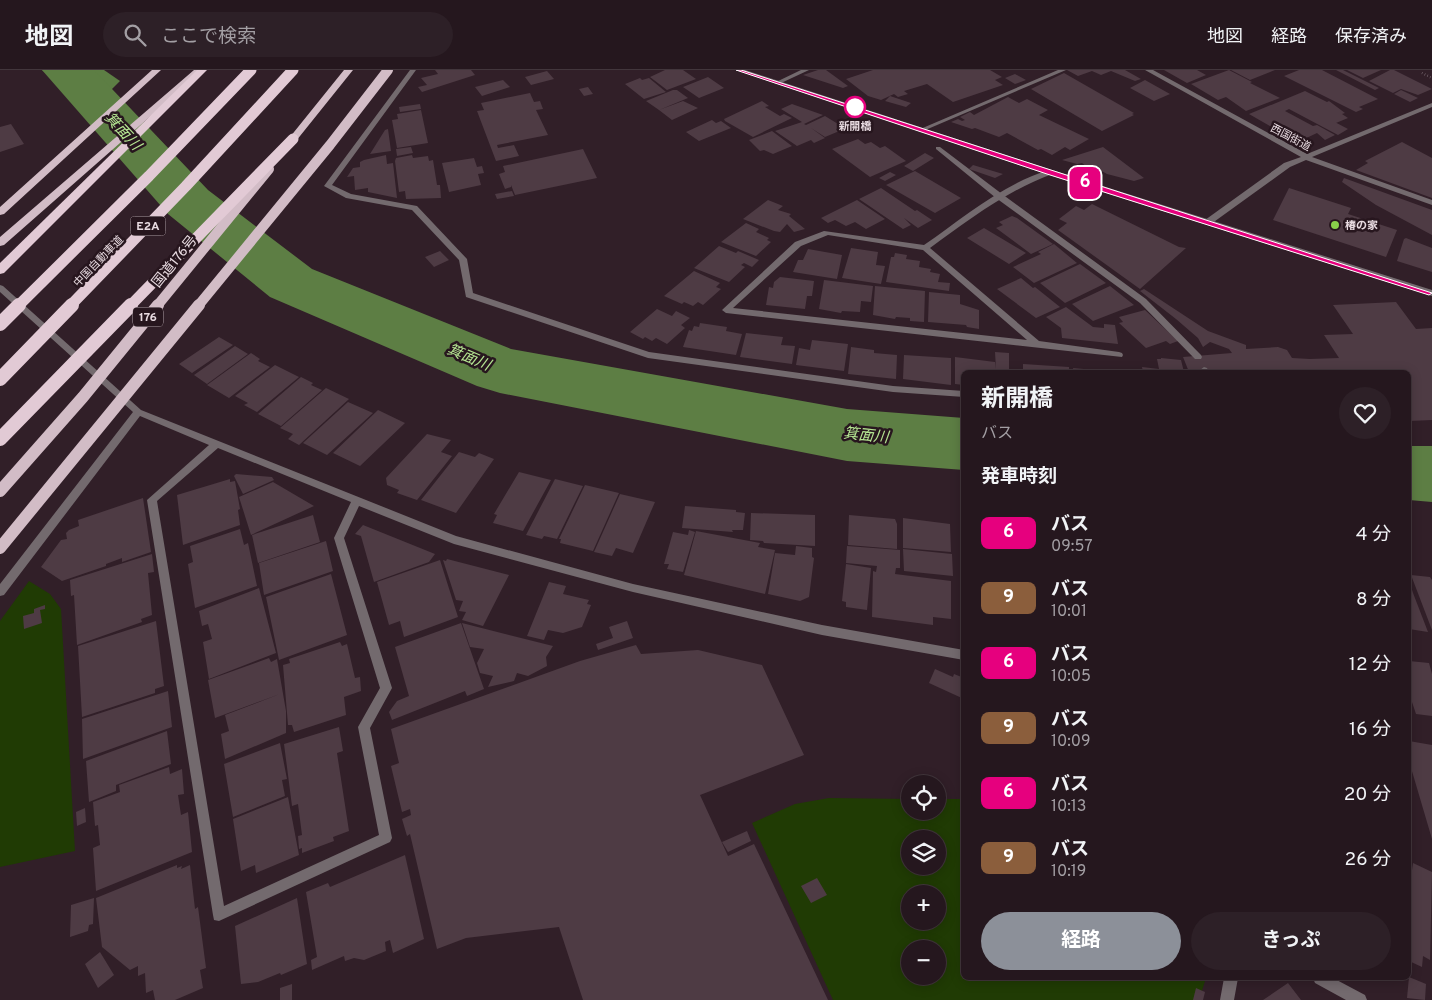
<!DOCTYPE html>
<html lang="ja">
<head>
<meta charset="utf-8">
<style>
	:root { --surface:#25171e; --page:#2d2027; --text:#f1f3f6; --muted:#a39fa4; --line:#42363c; --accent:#8c9099 }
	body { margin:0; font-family:Overpass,"Noto Sans JP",sans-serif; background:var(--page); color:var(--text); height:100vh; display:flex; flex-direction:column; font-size:19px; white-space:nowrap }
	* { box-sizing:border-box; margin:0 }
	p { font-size:16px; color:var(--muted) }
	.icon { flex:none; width:28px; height:28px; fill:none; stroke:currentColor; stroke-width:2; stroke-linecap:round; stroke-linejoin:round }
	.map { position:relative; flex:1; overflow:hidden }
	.side { position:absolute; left:961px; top:300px; width:450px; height:610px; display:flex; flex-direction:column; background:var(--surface); border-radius:8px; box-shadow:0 2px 12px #0003,0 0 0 1px var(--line) }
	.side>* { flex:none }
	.badge { padding:0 10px; border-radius:8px; font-size:18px; line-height:32px }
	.buttons { position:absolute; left:901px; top:705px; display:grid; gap:10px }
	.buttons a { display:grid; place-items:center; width:45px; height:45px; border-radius:50%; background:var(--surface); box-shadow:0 2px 12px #0003,0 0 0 1px var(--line); font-size:25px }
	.map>.badge { position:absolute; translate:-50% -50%; box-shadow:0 0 0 2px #fff }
	h2 { padding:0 20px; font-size:19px; line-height:45px }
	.round { display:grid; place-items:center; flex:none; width:52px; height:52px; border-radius:26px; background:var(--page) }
	.summary { display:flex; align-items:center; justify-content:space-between; height:85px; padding:0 20px }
	h1 { font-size:24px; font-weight:700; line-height:38px }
	.action { display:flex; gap:10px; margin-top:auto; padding:10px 20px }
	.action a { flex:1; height:58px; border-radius:30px; background:var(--accent); color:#fff; font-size:20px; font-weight:700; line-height:58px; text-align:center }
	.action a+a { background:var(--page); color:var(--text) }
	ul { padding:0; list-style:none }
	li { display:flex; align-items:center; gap:15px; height:65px; padding:0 20px }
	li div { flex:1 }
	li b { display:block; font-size:19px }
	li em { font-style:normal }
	li .badge { min-width:55px; font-weight:700; text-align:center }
	header { display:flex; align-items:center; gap:30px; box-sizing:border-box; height:70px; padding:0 25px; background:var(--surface); border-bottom:1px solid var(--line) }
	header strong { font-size:24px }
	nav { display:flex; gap:28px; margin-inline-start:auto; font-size:18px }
	.search { width:350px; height:45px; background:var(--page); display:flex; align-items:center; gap:12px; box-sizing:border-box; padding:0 18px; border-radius:28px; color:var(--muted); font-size:19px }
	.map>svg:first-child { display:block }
</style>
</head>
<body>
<header>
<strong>地図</strong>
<div class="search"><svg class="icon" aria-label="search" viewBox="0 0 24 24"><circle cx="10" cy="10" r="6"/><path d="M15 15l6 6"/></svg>ここで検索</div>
<nav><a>地図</a><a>経路</a><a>保存済み</a></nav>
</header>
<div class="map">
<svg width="1432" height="930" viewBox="0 0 1432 930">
	<rect width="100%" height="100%" fill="#311f28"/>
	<path fill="#203b04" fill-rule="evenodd" d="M29,511L50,524L61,539L75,781L0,797V551Z
		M829,728L910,729V741H938V729H964V908H1206L1199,930H833L752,753L795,734ZM910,769H938V796H910ZM910,824H938V851H910ZM910,879H938V906H910Z"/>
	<path fill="#5d7e44" d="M42,0H104L120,11L91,40Z"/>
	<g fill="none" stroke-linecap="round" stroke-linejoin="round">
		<path fill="#5d7e44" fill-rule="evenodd" d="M42,0H94L208,120L312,199L511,279L847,339L964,348V400L847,391L500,323L477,316L270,227L168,144Z
			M1409,376H1432V432L1409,430Z"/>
	</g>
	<path fill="#4e3b44" d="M435,0H471L475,5L422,22L418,17L427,15L421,8L438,4Z
		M665,0H683L696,9L667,20L650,7Z
		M818,0H826L848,16L843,18L803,5Z
		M873,0H990L1002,7L995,10L1003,15L953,32L927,14L904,21L908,24L898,27L894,24L881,30L868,26L846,9Z
		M1067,0H1125L1141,9L1135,11L1111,1L1101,5L1092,1L1078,6Z
		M1164,0H1197L1206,5L1187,13Z
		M1229,0L1252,12L1250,13L1280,28L1246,41L1226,27L1218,30L1191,14Z
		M1231,0H1275L1250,10Z
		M1299,0H1322L1378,29L1359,37L1363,39L1356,42L1284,6Z
		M1336,0H1343L1379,18L1375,20Z
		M1347,0H1381L1363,8Z
		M1390,0H1394L1432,19L1418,25L1401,19L1393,23L1369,11Z
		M547,1L554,9L531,15L525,7Z
		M1064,3L1134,43L1132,44L1134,45L1102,61L1031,19Z
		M1015,4L1026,10L1015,14L1005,8Z
		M708,7L724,18L699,28L683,17Z
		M640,8L642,10L649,8L666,22L644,29L625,14Z
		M503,10L510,17L482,26L475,17Z
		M1145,10L1170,24L1154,31L1130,18Z
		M588,17L593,24L584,26L579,19Z
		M673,20H677L688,28L659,40L646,31Z
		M1401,20L1418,28L1410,32L1394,24Z
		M1305,21L1327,32L1329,31L1345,43L1342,44L1348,48L1336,53L1331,50L1348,59L1338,65L1289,39L1285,41L1313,56L1317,55L1335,65L1325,70L1317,63L1298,72L1249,44Z
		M530,23L534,32L540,31L543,39L536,40L548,65L497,75L498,78L514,75L519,86L496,91L477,41L484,40L481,33Z
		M890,26L911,33L906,37L885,31Z
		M1008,27L1019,33L1027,29L1048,40L1039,45L1089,69L1070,80L1065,77L1052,85L1041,79L1038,80L1007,63L999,67L975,58L972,59L951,52L958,49L962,51L965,50L960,47L970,42L974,45Z
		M683,31L698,38L672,50L659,40Z
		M762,31L769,36L765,37L780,46L784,44L792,48L753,67L725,51L724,49Z
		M420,34L421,39L400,42L399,37Z
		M792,34L823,45L804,54L806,55L825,46L838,54L842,52L849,57L825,67L811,58L825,68L814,73L811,70L797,76L775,61L802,52L781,39Z
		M421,40L428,73L397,78L392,50L398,49L397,44Z
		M712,50L716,53L721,51L731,58L699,71L686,62Z
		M11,54L24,74L0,82V57Z
		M388,59L391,81L370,84L385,60Z
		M772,61L792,76L773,84L764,80L760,81L749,70Z
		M858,69L865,74L871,72L880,78L885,76L906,91L870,107L832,79Z
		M1402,72L1432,88V128L1356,100L1368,93L1365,91Z
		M411,77L413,83L397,86L396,79Z
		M1103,77L1144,108L1134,111L1107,104L1091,95L1087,97L1082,93L1077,94L1062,90Z
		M583,79L597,108L515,125L511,115V117L505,119L499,104L505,102L503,96Z
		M925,83L934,88L913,101L904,96Z
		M386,85L387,94L393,93L397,128L368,122V118L355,120L354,106L347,107L353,98L360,97V92L364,90Z
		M412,85L413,88L428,86L429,91L433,90L437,115H440L441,128L406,129L405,121L399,122L395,91L396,88Z
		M474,88L477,97L482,96L484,103L478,104L481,115L449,122L442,93Z
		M973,95L1003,104L995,108L969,99Z
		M915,101L961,128L935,143L886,115Z
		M890,102L896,105L885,111L879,108Z
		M1344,108L1432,140V165L1376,135L1342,112Z
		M881,118L915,141L917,140L932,150L918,158L904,148L911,155L903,159L859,129Z
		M1289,118L1351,138L1348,144L1397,160L1386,187L1273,150Z
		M512,121L514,126L497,129L495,124Z
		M768,130L783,136L778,140L791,144L789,146L805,159L794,162L787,154L780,162L774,161L743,149Z
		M857,130L885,149L866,159L855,152L846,156L835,150L828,153L821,148Z
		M1092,134L1179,177L1186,178L1140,219L1058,160L1067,153L1059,149L1076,136L1084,140Z
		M1012,146L1017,148L1053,174L1031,184L996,158L1003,155L999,152Z
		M746,153L759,159L756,162L769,168L767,170L771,172L756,186L721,172Z
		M984,158L1026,183L1009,194L967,168Z
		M1406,168L1432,178V202L1397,191L1404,169Z
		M1054,174L1077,193L1034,213L1013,197L1041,184L1038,182Z
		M719,176L736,183L738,181L759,190L752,197L744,193L741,195L745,197L729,212L694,198Z
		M851,178L878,182L876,195L885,196L881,214L842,208Z
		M808,179L842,185L837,209L793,202L798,190H803Z
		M440,181L449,190L434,197L425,187Z
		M895,183L907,185L906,189L920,191L919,197L931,199L930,202L940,204L938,212L950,213L949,221L886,212L891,187H894Z
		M1080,194L1106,213L1065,233L1040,213Z
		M694,201L720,213L716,217L721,219L703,235L698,232L693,236L684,232L682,234L664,226Z
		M780,207L814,211L812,226H807L805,239L766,235L769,217L773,218L774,212Z
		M1021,208L1033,218L1035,217L1060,237L1036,248L997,219Z
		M824,210L873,216L871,232L861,231L860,242L842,241L841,243L819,239Z
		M875,216L925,221L924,252L910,251V248L896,247L895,249L873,245Z
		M1110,216L1134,235L1093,251L1072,234Z
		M1144,219L1208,261L1246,275V279L1278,277L1287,280L1292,288L1310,289L1339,288L1324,265L1353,264L1333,235L1396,232L1416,259L1432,258V350L1409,351V302H1215V300L1189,302L1183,287L1232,283L1229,279L1210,272L1203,277L1198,268L1176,249L1140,221Z
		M929,222L960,225V234L979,240V259L967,257L966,255L928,252Z
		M1066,237L1093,257L1104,258V254L1115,255L1118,274L1062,268L1061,258L1046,247Z
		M657,239L672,246L676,241L690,248L681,255L685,258L667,274L656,268L652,271L645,267L643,269L630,262Z
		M1145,240L1178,271L1170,274L1166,271L1146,278L1119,253L1123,252L1119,247Z
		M700,253L727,257L726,261L742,264L736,285L683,277L689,260L692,261L694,256L699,257Z
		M746,263L783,267L781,275L795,276L792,294L740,287Z
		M219,267L233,275L192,303L179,294Z
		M812,270L848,274L844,301L796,295L799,278L810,280Z
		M235,276L248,284L207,314L194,305Z
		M851,277L874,280V283L897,285L896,309L848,304Z
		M995,282L1009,283V300H1005V302H964V315L955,314V287L995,292L996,299Z
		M251,283L260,289L258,291L270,297L229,328L207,315Z
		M904,285L951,288V315L903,309Z
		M1161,288L1181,290L1184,302H1143L1142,297L1159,299L1157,289H1161Z
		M1023,294L1069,297V302H1023Z
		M275,295L299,307L257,342L244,335L248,333L235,326Z
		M1073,298L1106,301V302H1074Z
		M301,307L313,313L311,315L322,320L281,356L258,344Z
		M326,318L349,329L299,375L288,369L293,364L280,358Z
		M348,332L373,343L327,385L303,373Z
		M378,340L405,353L360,396L333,383Z
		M427,364L451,370L441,382L452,386L417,430L397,423L399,420L387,415L386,408Z
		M459,382L475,387L479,383L494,389L456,443L421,430Z
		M519,402L551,410L523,461L493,453L497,445L494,444Z
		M236,404L272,407L274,410L243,424L234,406Z
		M230,409V412L235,411L240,439L238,440L240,455L183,475L177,425Z
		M555,409L583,416L557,469L544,466L542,469L526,465Z
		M273,412L314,436L251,465L239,427Z
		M585,415L619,423L593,481L560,473L561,469H559Z
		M620,424L655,432L633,483L616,478L612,486L594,482Z
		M143,428L151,482L122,492V488L106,494V496L62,511L41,497L61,470L67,469L66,463L69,460L79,456L78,450Z
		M685,436L736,440V442L745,443L743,460H732L733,462L682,458Z
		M751,443L815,445V476L764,473L763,471L750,470Z
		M313,445L320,472L258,493L252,465Z
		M849,445L895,449L897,454V479L848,475Z
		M903,448L950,454L951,482L903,478Z
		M363,455L368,457L435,484L429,492L374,512L361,466L355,464Z
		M240,459L244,475L248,473L257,516L195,538L188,494L193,492L190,476Z
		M689,460L695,462L683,502L667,499L669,494H664L673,462L688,465Z
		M696,461L760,473L758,477L775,480L765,524L684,505Z
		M326,471L333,501L264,525L259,493Z
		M796,476L812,478V487L814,488L809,527L800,531L768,524L775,483L795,485Z
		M847,476L900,480V498H896L895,504L951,511V549L933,547V555L872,547L873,501L876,502L877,496L846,493Z
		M903,479L952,484L953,506L904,501Z
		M152,484L154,502L148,503L152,545L141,549L142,552L77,575L74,525L71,526L70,510Z
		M447,489L509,505L483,556L462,550L466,542L459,541L463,531L456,530L443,490L446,491Z
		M440,490L458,547L404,567L400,551L389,555L377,512Z
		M846,494L871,498L867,540L846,537V532L842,531Z
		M331,504L347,565L279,590L266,527Z
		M1411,505L1430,507L1432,510V560Z
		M1409,510L1413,523L1428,562L1409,559Z
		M549,512L566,516L563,524L589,530L587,534L591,535L582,557L563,563L548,560L544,570L527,566Z
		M259,518L276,583L209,609L203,572L212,569L208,554L202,556L199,541Z
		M45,535V539L40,540L42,553L24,559L23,546L34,543V539Z
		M156,551L164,616L155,619V623L82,647L78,576Z
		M627,551L633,568L598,580L596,574L613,568L609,557Z
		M461,553L484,619L467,626L465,621L392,650L389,642L397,631L409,626L395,577Z
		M462,553L553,576L546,587L547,596L528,606L517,603L514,611L488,617L493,606L480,603L477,593L484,579L470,577Z
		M340,572L342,576L347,574L355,608L360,607L361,621L344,627L346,645L294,662L292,655H288L283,595L290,593L289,589Z
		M636,575L641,584L698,580L762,595L804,685L700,725L728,786L754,774L828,930H583L559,857L466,868L437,879L410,764L407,766L402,749L411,745L410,739L402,742L391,696L399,693L391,659L580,591Z
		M269,588L271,592L277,589L286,641V663L225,689L221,664L229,661L225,645L280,624L215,648L208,610Z
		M1409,591L1429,593L1432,604V646L1416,644L1409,623Z
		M935,599L953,607L954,604L964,608V629L929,613Z
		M168,621L172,657L83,689L82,649Z
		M339,657L343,681L337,683L349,761L333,767L334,771L302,783V778L299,779L298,766L302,765L298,734L292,736L284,674Z
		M167,661L171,694L116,715V721L89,732L86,691Z
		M1409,671L1432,675V769L1409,691Z
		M280,673L287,709L282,710L285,726L233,747L224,694Z
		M169,697L170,704L182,699L184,724L178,725L181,745L188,742L192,782L96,821L93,778L100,775L98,755L95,756L93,732L120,722L119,715Z
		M288,727L299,785L256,803L255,795L241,801L233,749Z
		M85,738L86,752L77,756L76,742Z
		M747,761L751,771L728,782L722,772Z
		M405,785L424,869L393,883L390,870L385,872L386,881L364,890L354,888L345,891L344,886L312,900L311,890L317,887L306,822L328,813L330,817Z
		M1413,793L1432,802L1430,890L1423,886L1422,897L1409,891V798L1412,800Z
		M177,795V798L182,796L181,799L190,795L195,839L198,837L206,898L200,900L203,918L175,930H155L153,920L146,923L145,903L138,906V896L130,900L102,877L96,828Z
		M817,808L827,825L811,833L801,816Z
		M94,828L93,854L89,855L88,861L70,867L71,835Z
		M297,828L307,894L281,905L280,903L258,912L241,914L235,856Z
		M100,882L114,905L98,918L85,894Z
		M1409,907L1426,914L1425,930L1407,928Z
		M1288,913L1301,930H1263Z
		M292,914V930H280V918Z
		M1196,918L1205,922L1203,930H1193Z"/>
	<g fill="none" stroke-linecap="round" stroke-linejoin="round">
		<path stroke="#86767e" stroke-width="2.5" stroke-dasharray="0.5 2.5" stroke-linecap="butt" d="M1422,3L1432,8"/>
		<path fill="#736a6e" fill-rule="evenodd" d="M801,0H809L779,14L774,13Z
			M1058,0H1066L923,61L918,60Z
			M936,77H940L1002,124L1146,229L1201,285L1202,287L1201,289H1195L1140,233L996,128L936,79Z
			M1204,297L1207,298L1209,302H1201L1200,300Z"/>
		<path fill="#736a6e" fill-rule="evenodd" d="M410,0H416L332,115L351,124L417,136L467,189L473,223L649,282L893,316L964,321V327L893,322L648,288L466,227L459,190L412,140L346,128L324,116Z
			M1145,0H1153L1307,84L1432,33V37L1312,87L1432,130V135L1306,90L1290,97L1211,154H1205V150L1284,93L1301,87Z
			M1049,100L1053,102L1052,104C1006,121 969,150 930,178L1039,271L1119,282L1122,283L1123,285L1122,287L726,243L722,240L795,172L824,161L924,175C963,148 1002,114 1049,100ZM828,165L923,180L1027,270L733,238L801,176Z
			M0,215L3,216L141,340L456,466L633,514L822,555L964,580V590L822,565L633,522L454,474L359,436L344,468L392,618L370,658L392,768L390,772L219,851L214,850L213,845L147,430L209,375L140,346L4,525L0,526V514L133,342L0,222ZM218,378L351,432L334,468L380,618L358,657L379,765L224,836L157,431Z
			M1224,908H1238L1234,930H1220Z
			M1313,908H1333L1365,925L1367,930H1346L1315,913Z"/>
		<path fill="#736a6e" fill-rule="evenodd" d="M736,0H745L1052,100L1432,220V226L1046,104Z"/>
		<path fill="#d2bcc6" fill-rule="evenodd" d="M152,0H161L4,144L0,145V137Z
			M194,0H203L4,175L0,176V167Z
			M344,0H353L296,71H290V67Z"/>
		<path fill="#e2cad5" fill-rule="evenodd" d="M197,0H207L4,203L0,204V193Z"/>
		<path stroke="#d2bcc6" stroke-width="10" d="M157,236L269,99
			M198,236L330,75L388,0"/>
		<path stroke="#d2bcc6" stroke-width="12" d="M0,421L83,327L158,235
			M0,478L199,235"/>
		<path stroke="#e2cad5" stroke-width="11" d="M18,236L149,106L251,0
			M70,236L186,116L293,0
			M130,236L293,69"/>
		<path stroke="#e2cad5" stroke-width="14" d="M0,254L19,235
			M0,309L72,235
			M0,369L131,235"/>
	</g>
	<path fill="#e6007e" stroke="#fff" d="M736,0H741L1432,223L1429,225L1047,104Z"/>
	<circle fill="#fff" stroke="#e6007e" stroke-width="2.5" cx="855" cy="37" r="10"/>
	<circle fill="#88cf4a" stroke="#27161e" stroke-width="2" cx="1335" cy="155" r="5"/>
	<g text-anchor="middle" stroke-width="5" stroke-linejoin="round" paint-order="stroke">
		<g font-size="11" font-weight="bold" fill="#e8dbe1" stroke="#27161e">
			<text x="855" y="60">新開橋</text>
		</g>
		<g font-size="11" fill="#e8dbe1" stroke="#27161e">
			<text transform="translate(1291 67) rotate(28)" y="4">西国街道</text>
			<text transform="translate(98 191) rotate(-46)" y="4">中国自動車道</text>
		</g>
		<g font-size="11" font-weight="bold" fill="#e8dbe1" stroke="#27161e" text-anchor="start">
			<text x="1345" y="159">椿の家</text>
		</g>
		<g fill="#27161e" stroke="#aea0a6" stroke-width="1">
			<rect x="130.5" y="146.5" width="35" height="19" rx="4"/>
			<rect x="133" y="237.5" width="30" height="19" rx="4"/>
		</g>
		<g font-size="12" font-weight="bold" fill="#e8dbe1">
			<text x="148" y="160">E2A</text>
			<text x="148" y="251">176</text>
		</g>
		<g font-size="14" fill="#e8dbe1" stroke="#27161e">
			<text transform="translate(174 191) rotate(-51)" y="5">国道176号</text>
		</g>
		<g font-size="15" font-style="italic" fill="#b5e692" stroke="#27161e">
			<text transform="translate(123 61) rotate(47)" y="5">箕面川</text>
			<text transform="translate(469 287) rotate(23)" y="5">箕面川</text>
			<text transform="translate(866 365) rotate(6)" y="5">箕面川</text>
		</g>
	</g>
</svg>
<div class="buttons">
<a><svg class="icon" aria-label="locate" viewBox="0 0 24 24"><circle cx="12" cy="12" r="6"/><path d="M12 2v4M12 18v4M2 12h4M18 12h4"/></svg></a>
<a><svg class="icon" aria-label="layers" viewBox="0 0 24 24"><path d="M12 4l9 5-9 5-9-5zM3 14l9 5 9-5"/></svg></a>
<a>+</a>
<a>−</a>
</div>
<b class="badge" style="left:1085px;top:113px;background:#e6007e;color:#fff">6</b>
<section class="side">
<div class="summary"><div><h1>新開橋</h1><p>バス</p></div><a class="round"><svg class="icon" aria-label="heart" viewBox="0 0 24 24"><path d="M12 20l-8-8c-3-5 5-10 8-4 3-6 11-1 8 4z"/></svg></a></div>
<h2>発車時刻</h2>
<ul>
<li><span class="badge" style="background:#e6007e;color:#fff">6</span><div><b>バス</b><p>09:57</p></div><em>4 分</em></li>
<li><span class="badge" style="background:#8b5e3c;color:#fff">9</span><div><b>バス</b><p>10:01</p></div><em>8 分</em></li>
<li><span class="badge" style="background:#e6007e;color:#fff">6</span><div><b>バス</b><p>10:05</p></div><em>12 分</em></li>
<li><span class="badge" style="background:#8b5e3c;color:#fff">9</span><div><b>バス</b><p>10:09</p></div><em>16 分</em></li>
<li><span class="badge" style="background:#e6007e;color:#fff">6</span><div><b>バス</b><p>10:13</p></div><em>20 分</em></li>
<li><span class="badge" style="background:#8b5e3c;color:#fff">9</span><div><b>バス</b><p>10:19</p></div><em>26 分</em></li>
</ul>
<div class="action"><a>経路</a><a>きっぷ</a></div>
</section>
</div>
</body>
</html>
